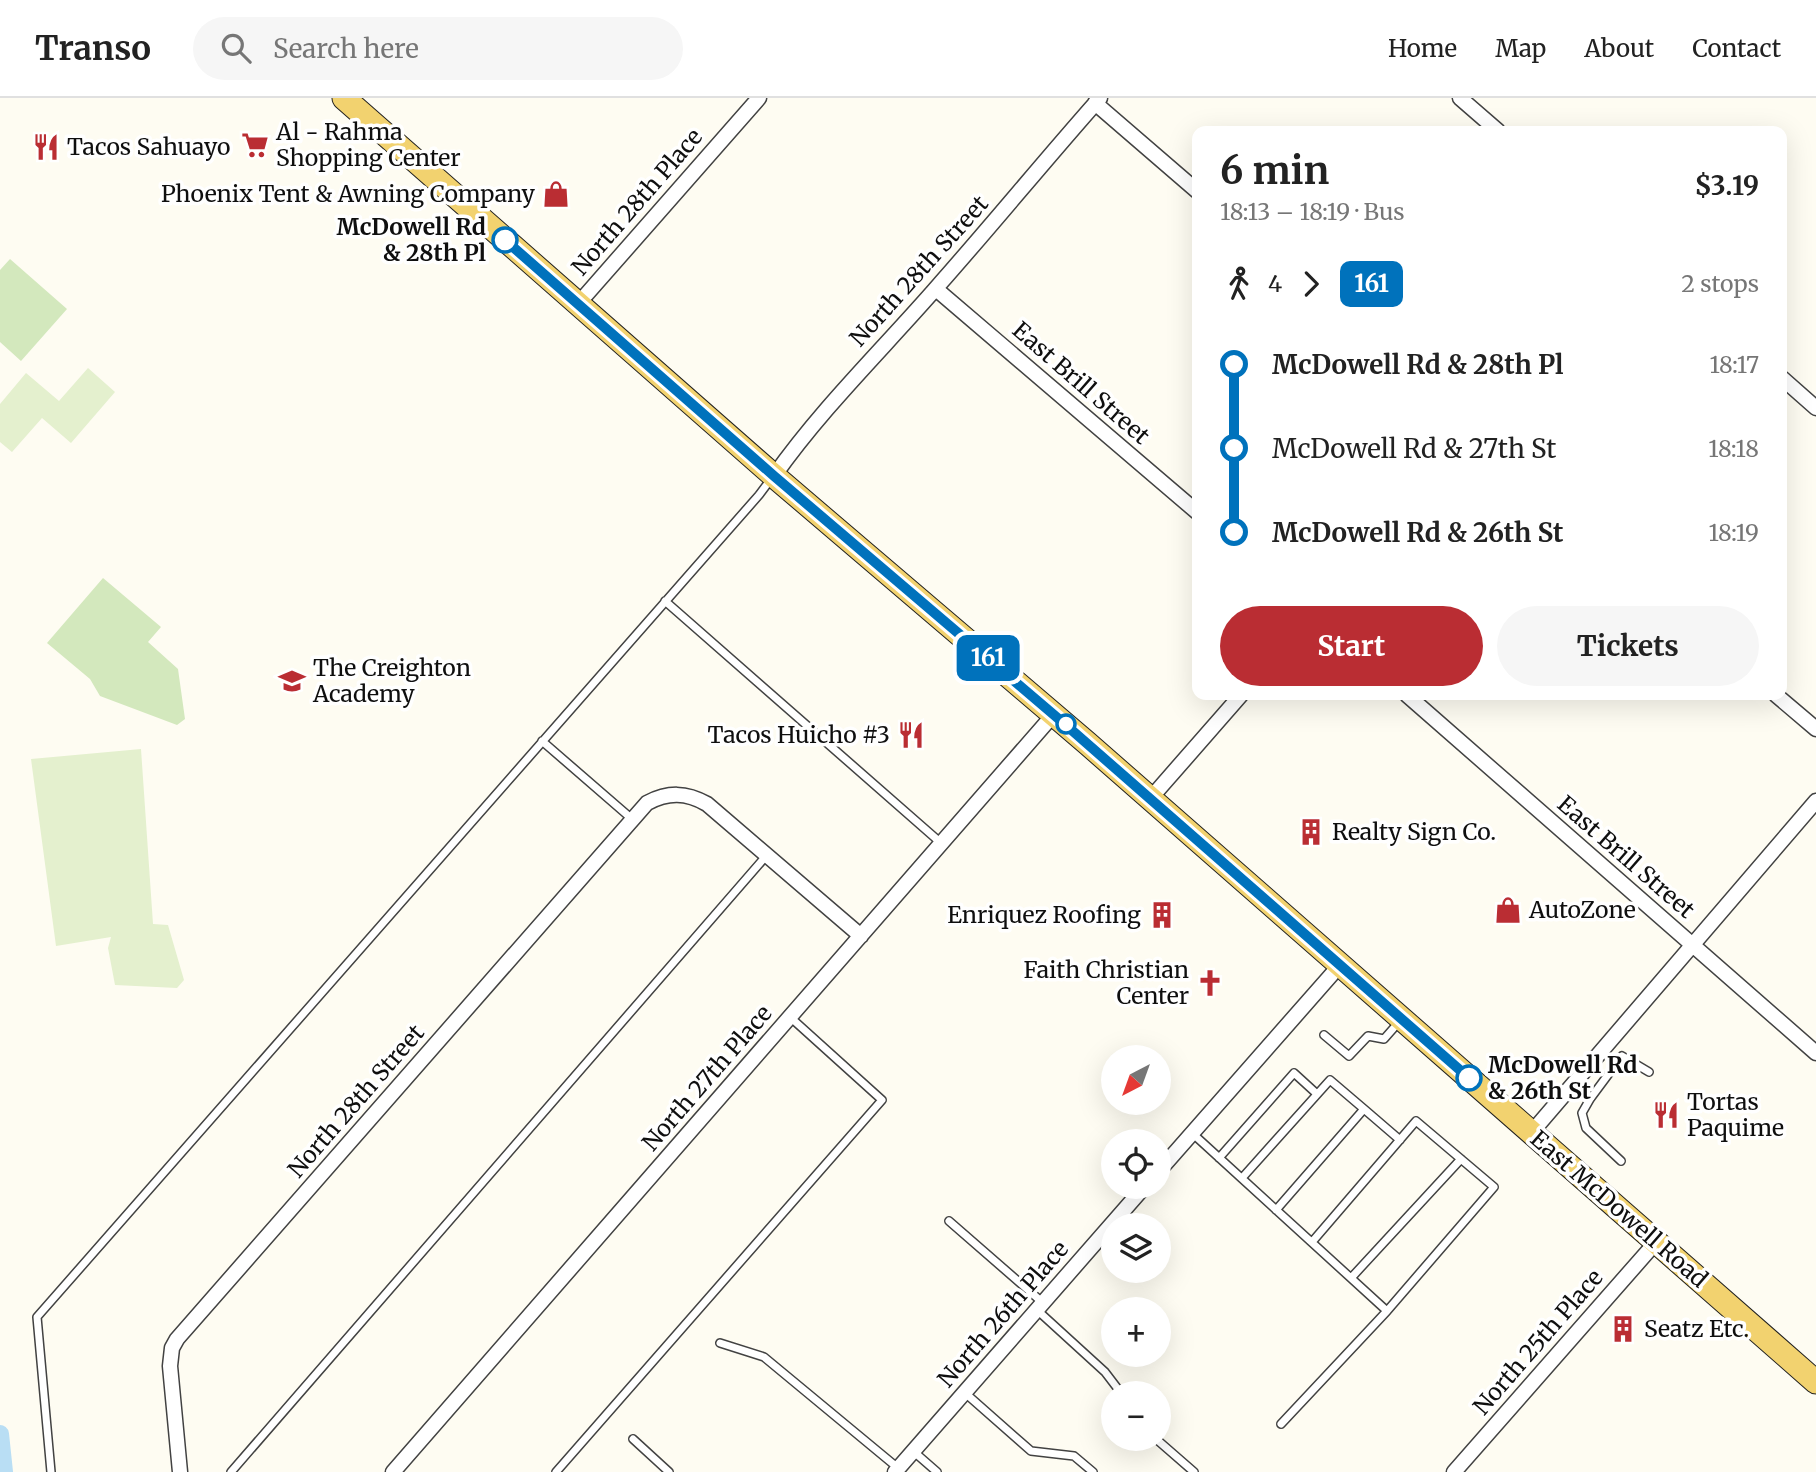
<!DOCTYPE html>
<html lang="en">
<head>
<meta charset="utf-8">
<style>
	:root { --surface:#fff; --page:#f6f6f6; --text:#222; --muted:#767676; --line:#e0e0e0; --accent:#ba2d33 }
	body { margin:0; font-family:Merriweather,serif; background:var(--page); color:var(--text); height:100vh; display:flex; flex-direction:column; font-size:26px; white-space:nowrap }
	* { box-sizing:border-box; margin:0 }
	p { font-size:23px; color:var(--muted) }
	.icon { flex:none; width:38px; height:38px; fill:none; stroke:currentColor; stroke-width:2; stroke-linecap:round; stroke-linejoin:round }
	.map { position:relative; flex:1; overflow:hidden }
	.details { position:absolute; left:1192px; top:28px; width:595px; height:574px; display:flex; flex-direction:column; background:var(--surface); border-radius:14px; box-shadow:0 7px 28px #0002 }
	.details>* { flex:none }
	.badge { padding:0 14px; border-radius:10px; font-size:24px; line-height:46px }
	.needle { width:46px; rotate:221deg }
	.buttons { position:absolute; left:1101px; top:947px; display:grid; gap:14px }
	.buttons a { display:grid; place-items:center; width:70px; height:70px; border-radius:50%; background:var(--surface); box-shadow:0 7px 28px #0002; font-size:35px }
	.map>.badge { position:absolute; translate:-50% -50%; box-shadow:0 0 0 4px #fff }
	.legs { display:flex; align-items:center; gap:10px; height:77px; padding:0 28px; font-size:23px }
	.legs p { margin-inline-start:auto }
	.headline { display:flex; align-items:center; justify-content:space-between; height:119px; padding:0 28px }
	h1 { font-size:38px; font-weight:700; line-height:52px }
	.action { display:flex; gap:14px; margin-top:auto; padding:14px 28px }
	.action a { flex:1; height:80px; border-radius:42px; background:var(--accent); color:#fff; font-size:28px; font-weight:700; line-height:80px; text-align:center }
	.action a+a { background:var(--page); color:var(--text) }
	ul { padding:0 28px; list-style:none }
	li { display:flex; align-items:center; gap:24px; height:84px; font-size:26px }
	li i { display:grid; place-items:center; width:10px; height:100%; margin:0 9px; background:currentColor }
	li i::after { content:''; width:18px; height:18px; margin:-9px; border:5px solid; border-radius:50%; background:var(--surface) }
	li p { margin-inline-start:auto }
	li:first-child i { background:linear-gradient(#0000 50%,currentColor 0) }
	li:last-child i { background:linear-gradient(currentColor 50%,#0000 0) }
	header { display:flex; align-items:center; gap:42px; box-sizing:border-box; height:98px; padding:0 35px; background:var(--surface); border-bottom:2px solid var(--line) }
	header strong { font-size:33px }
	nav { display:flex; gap:38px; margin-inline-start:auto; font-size:24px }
	.search { width:490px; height:63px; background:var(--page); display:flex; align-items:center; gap:18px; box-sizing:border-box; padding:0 24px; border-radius:38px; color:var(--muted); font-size:26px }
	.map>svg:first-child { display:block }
</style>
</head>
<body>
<header>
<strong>Transo</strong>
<div class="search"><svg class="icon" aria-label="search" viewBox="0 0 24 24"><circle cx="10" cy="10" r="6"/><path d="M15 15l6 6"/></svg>Search here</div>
<nav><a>Home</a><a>Map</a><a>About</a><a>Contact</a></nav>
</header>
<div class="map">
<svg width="1816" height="1374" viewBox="0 0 1816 1374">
	<rect width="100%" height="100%" fill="#fefcf2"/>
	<path fill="#d3e8bd" d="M10,161L67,211L21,263L0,244V172Z
		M103,480L161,529L148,544L178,571L185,621L177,627L100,598L90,581L47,545Z"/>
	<path fill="#e4f0ce" d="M88,270L115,294L71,345L42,320L12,354L0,344V306L26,275L59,303Z
		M141,651L153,826L168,827L184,882L177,890L115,887L108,850L111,839L56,848L31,661Z"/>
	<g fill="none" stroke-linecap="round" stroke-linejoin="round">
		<path stroke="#b9def4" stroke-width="18" d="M0,1336L4,1374"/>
		<defs>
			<path id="service" d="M665,503L941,745
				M542,643L632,721
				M1324,937L1349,958L1368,938L1384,941L1399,924
				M1364,1011L1400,1042
				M1192,1035L1387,1213L1494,1089L1416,1023L1312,1144
				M1219,1060L1294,975L1317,996
				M1621,1063L1586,1030L1582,1015L1590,1001L1622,958L1649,974
				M1242,1080L1330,982L1364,1011L1276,1112
				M949,1123L1042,1204
				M1351,1180L1461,1061
				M1037,1212L1105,1274L1121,1295
				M720,1245L764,1259L898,1370
				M964,1294L1031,1353L1074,1358L1093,1374
				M1281,1326L1387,1213
				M1155,1340L1194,1374
				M633,1341L669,1374
				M913,1353L937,1374
				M51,1374L37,1219L759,397L771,381
				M231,1374L767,757
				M556,1374L882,1002L790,919"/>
			<path id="minor" d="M1460,0L1498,33
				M1095,5L1197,93
				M936,191L1197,414
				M578,206L759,0
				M1782,280L1816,310
				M774,378C822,310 882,252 937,189C992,127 1045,62 1100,0
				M1407,597L1816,955
				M1776,597L1816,631
				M1150,701L1241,597
				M1532,1034L1816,703
				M1158,1074L1340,867
				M180,1374L170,1268L172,1250L177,1241L647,705C668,694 686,694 707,706L861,838
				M393,1374L1054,616
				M895,1374L1145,1088
				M1454,1374L1657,1143"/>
			<path id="primary" d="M344,0L774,378L1087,645L1816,1284"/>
		</defs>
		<use href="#service" stroke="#424242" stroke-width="10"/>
		<use href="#minor" stroke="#424242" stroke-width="17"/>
		<use href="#primary" stroke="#202020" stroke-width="25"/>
		<use href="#service" stroke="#fff" stroke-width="7"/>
		<use href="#minor" stroke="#fff" stroke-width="14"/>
		<use href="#primary" stroke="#f2d26f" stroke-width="23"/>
	</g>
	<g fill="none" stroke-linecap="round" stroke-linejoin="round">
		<defs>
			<path id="line-1" d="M505,142L774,378L1067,628L1469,980"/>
		</defs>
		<use href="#line-1" stroke="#fff" stroke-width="16"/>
		<use href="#line-1" stroke="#0072bc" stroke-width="10"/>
	</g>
	<defs>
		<symbol id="supermarket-bare" viewBox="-9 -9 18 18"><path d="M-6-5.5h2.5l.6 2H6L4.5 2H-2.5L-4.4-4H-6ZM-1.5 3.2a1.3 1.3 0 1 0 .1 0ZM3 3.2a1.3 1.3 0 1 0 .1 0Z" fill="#ba2d33" stroke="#fff" stroke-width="2.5" paint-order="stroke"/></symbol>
		<symbol id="restaurant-bare" viewBox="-9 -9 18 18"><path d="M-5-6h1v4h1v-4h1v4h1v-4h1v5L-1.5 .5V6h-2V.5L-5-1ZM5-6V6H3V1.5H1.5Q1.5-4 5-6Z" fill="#ba2d33" stroke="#fff" stroke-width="2.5" paint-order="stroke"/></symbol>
		<symbol id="shop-bare" viewBox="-9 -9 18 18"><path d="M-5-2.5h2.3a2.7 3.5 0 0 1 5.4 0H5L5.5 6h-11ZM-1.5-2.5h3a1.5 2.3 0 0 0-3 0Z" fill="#ba2d33" stroke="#fff" stroke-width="2.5" paint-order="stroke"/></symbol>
		<symbol id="school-bare" viewBox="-9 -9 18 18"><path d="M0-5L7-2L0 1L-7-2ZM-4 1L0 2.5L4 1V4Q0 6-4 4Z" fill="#ba2d33" stroke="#fff" stroke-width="2.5" paint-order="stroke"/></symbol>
		<symbol id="building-bare" viewBox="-9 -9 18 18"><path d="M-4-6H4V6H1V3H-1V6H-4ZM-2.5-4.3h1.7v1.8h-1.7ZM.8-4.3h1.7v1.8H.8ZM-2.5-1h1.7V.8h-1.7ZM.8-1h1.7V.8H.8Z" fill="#ba2d33" stroke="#fff" stroke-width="2.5" paint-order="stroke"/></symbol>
		<symbol id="church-bare" viewBox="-9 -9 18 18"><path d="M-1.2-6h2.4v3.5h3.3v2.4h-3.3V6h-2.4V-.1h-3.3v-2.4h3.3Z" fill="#ba2d33" stroke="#fff" stroke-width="2.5" paint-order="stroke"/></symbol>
	</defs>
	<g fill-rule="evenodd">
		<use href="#supermarket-bare" x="236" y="28" width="38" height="38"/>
		<use href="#restaurant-bare" x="27" y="30" width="38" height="38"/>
		<use href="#shop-bare" x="537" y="77" width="38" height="38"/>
		<use href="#school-bare" x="273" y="564" width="38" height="38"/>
		<use href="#restaurant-bare" x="892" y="618" width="38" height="38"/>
		<use href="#building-bare" x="1292" y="715" width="38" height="38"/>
		<use href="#shop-bare" x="1489" y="793" width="38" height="38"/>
		<use href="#building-bare" x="1143" y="798" width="38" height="38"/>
		<use href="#church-bare" x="1191" y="866" width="38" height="38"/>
		<use href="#restaurant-bare" x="1647" y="998" width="38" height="38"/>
		<use href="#building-bare" x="1604" y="1212" width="38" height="38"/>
	</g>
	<g fill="#fff" stroke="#0072bc" stroke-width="3.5">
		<circle cx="505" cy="142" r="12"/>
		<circle cx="1066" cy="626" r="9"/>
		<circle cx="1469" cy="980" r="12"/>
	</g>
	<g text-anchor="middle" stroke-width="7" stroke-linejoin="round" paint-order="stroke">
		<g font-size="23" fill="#0f0f0f" stroke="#fff" text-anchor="start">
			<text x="276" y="42">Al - Rahma<tspan x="276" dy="26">Shopping Center</tspan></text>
			<text x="67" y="57">Tacos Sahuayo</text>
			<text x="535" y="104" text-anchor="end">Phoenix Tent &amp; Awning Company</text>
			<text x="313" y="578">The Creighton<tspan x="313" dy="26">Academy</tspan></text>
			<text x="890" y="645" text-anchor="end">Tacos Huicho #3</text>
			<text x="1332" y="742">Realty Sign Co.</text>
			<text x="1529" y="820">AutoZone</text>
			<text x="1141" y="825" text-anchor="end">Enriquez Roofing</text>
			<text x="1189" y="880" text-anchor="end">Faith Christian<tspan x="1189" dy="26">Center</tspan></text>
			<text x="1687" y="1012">Tortas<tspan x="1687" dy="26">Paquime</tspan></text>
			<text x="1644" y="1239">Seatz Etc.</text>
		</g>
		<g font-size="23" fill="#0f0f0f" stroke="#fff">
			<text transform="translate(637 104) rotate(-49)" y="8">North 28th Place</text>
			<text transform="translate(919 173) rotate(-48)" y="8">North 28th Street</text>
			<text transform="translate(1081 285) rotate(41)" y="8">East Brill Street</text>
			<text transform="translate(1626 759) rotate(41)" y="8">East Brill Street</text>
			<text transform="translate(707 980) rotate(-49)" y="8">North 27th Place</text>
			<text transform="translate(356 1003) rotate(-49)" y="8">North 28th Street</text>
			<text transform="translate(1619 1111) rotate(41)" y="8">East McDowell Road</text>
			<text transform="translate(1003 1216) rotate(-49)" y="8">North 26th Place</text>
			<text transform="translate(1538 1244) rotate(-49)" y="8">North 25th Place</text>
		</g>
		<g font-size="23" font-weight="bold" fill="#0f0f0f" stroke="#fff" text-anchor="end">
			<text x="486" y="137">McDowell Rd<tspan x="486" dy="26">&amp; 28th Pl</tspan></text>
			<text x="1488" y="975" text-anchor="start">McDowell Rd<tspan x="1488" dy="26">&amp; 26th St</tspan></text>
		</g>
	</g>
</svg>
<div class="buttons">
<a><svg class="needle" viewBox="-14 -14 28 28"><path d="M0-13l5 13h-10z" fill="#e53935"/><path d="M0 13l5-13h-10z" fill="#767676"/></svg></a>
<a><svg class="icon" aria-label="locate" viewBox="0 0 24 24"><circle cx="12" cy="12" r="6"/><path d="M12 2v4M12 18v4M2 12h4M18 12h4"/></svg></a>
<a><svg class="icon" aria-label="layers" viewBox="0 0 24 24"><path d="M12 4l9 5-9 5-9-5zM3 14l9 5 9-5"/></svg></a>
<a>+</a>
<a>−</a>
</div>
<b class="badge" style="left:988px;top:560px;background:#0072bc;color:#fff">161</b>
<section class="details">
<div class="headline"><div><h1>6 min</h1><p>18:13 – 18:19 · Bus</p></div><b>$3.19</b></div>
<div class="legs"><svg class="icon" aria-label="walk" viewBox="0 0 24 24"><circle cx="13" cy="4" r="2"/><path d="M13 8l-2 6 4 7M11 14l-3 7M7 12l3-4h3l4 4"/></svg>4<svg class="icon" aria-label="forward" viewBox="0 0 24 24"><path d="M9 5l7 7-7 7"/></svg><b class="badge" style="background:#0072bc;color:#fff">161</b><p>2 stops</p></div>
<ul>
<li><i style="color:#0072bc"></i><b>McDowell Rd &amp; 28th Pl</b><p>18:17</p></li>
<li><i style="color:#0072bc"></i><span>McDowell Rd &amp; 27th St</span><p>18:18</p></li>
<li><i style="color:#0072bc"></i><b>McDowell Rd &amp; 26th St</b><p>18:19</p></li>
</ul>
<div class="action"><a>Start</a><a>Tickets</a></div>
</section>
</div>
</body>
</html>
